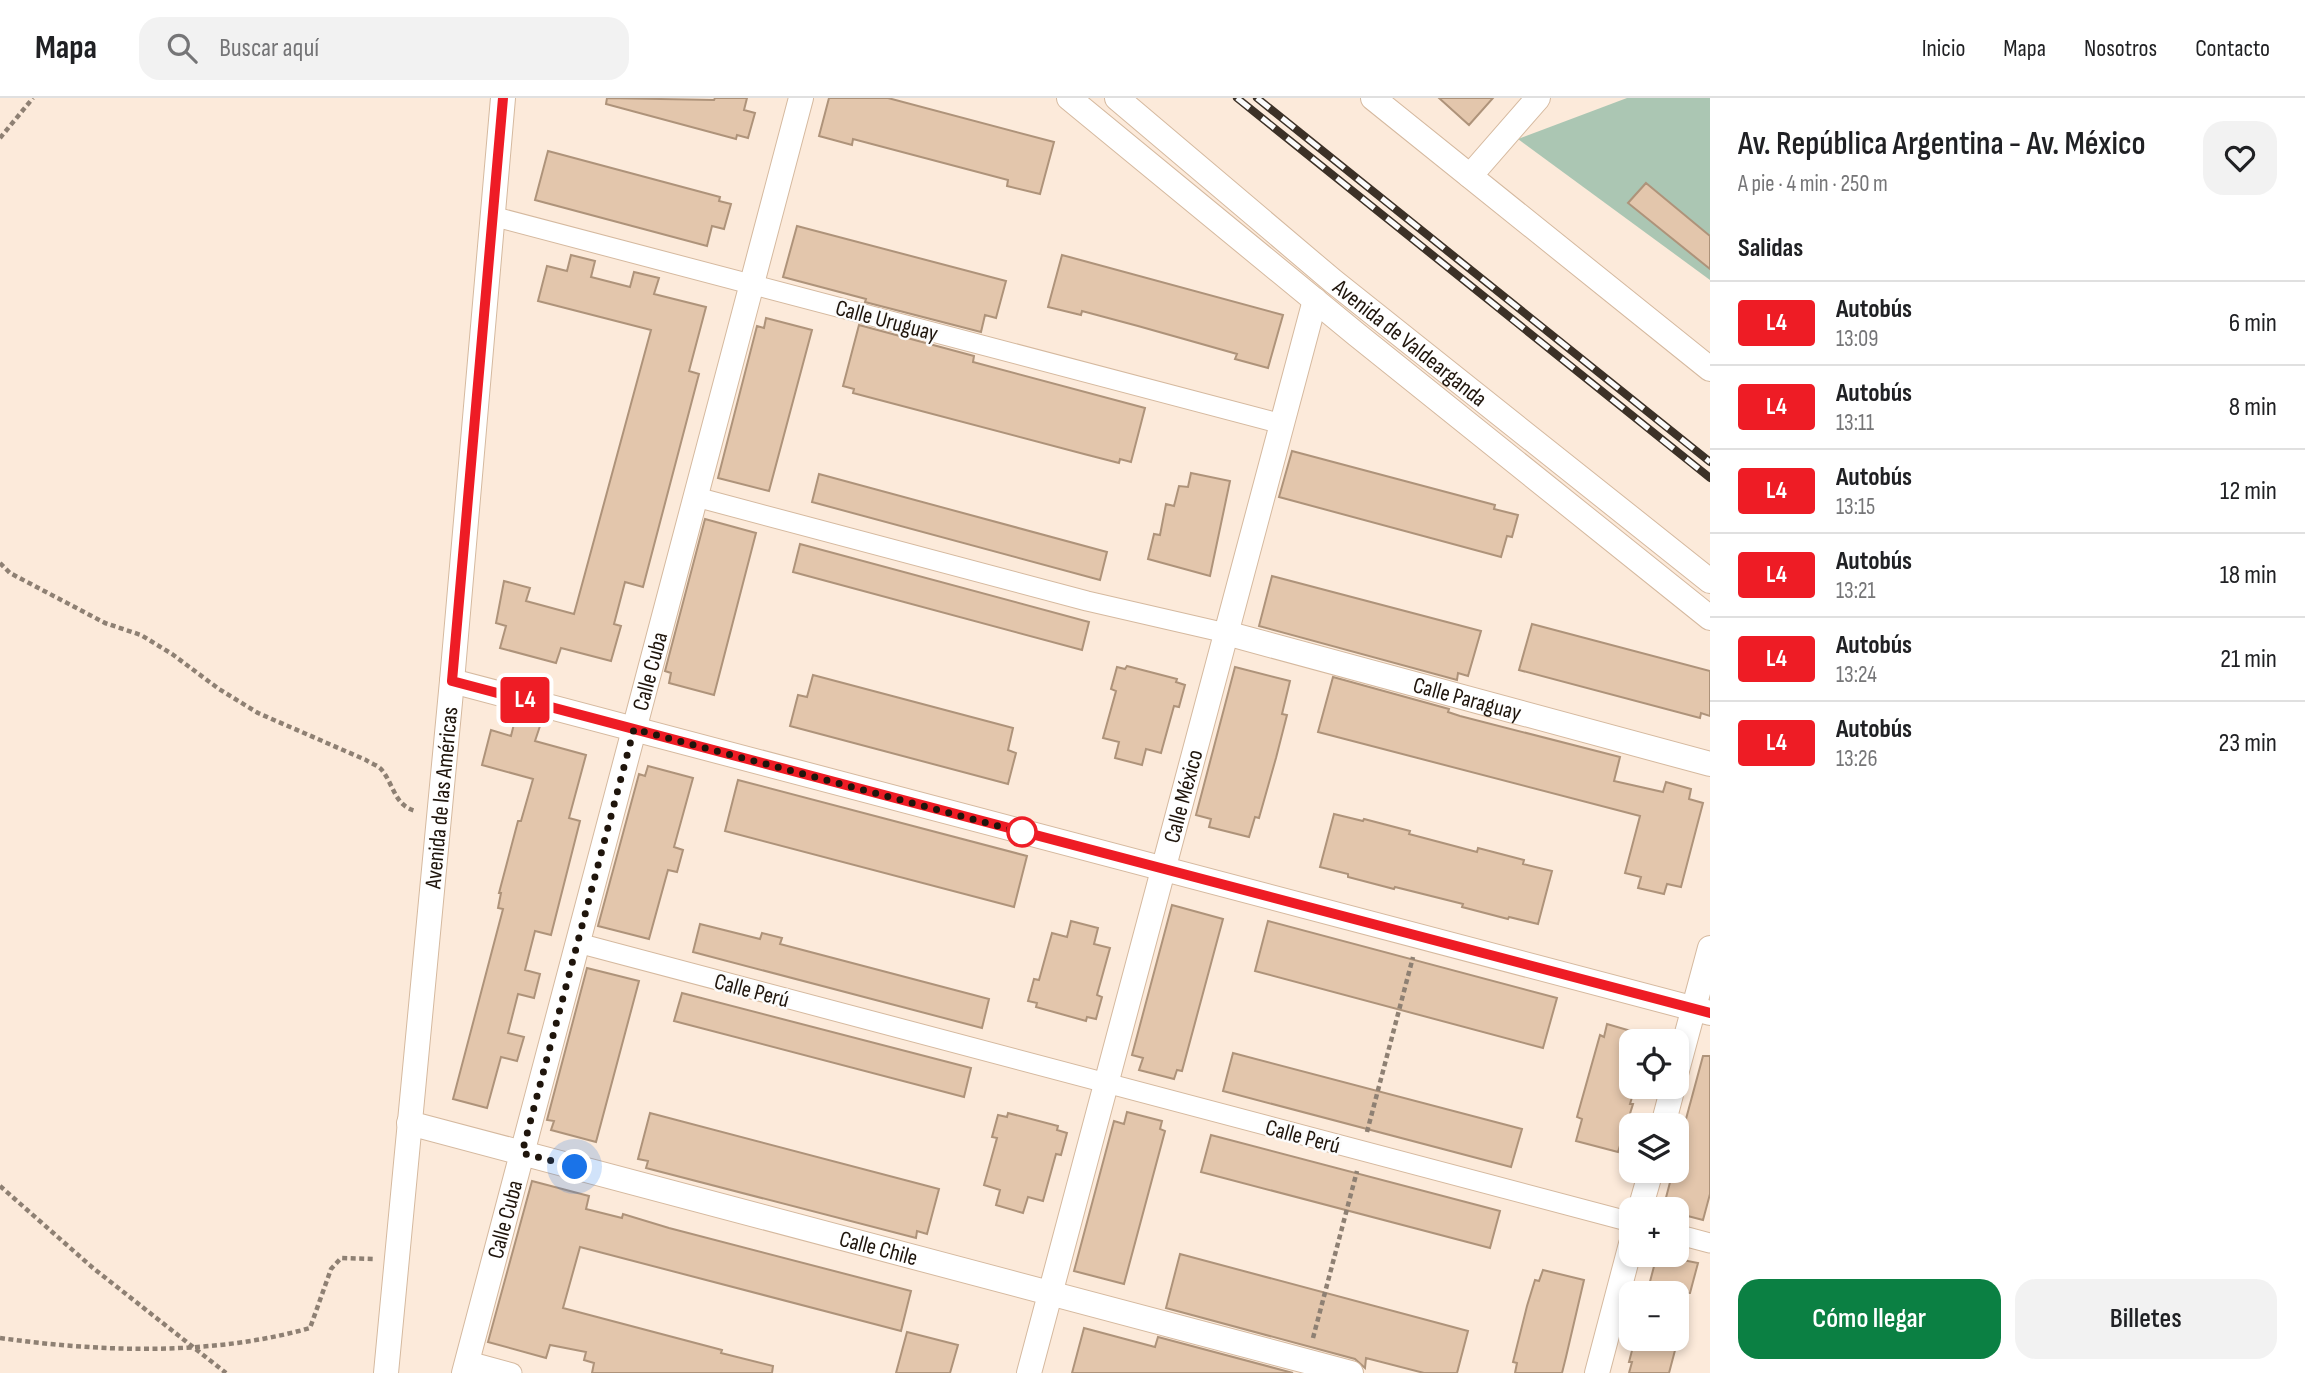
<!DOCTYPE html>
<html lang="es">
<head>
<meta charset="utf-8">
<style>
	:root { --surface:#fff; --page:#f2f2f2; --text:#202124; --muted:#757577; --line:#e0e0e0; --accent:#0b8043 }
	body { margin:0; font-family:"Sofia Sans Condensed",sans-serif; background:var(--page); color:var(--text); height:100vh; display:flex; flex-direction:column; font-size:26px; white-space:nowrap }
	* { box-sizing:border-box; margin:0 }
	p { font-size:23px; color:var(--muted) }
	.icon { flex:none; width:38px; height:38px; fill:none; stroke:currentColor; stroke-width:2; stroke-linecap:round; stroke-linejoin:round }
	.map { position:relative; flex:1; overflow:hidden }
	.panel { display:flex; flex-direction:column; background:var(--surface); width:595px }
	.panel>* { flex:none }
	.badge { padding:0 14px; border-radius:5px; font-size:24px; line-height:46px }
	.buttons { position:absolute; left:1619px; top:931px; display:grid; gap:14px }
	.buttons a { display:grid; place-items:center; width:70px; height:70px; border-radius:14px; background:var(--surface); box-shadow:0 4px 10px #0003; font-size:35px }
	.you { position:absolute; width:35px; height:35px; margin:-18px; border:5px solid #fff; border-radius:50%; background:#1a73e8; box-shadow:0 0 0 10px #1a73e833 }
	.map>.badge { position:absolute; translate:-50% -50%; box-shadow:0 0 0 4px #fff }
	h2 { padding:0 28px; font-size:26px; line-height:63px }
	.round { display:grid; place-items:center; flex:none; width:74px; height:74px; border-radius:21px; background:var(--page) }
	.head { display:flex; align-items:center; justify-content:space-between; height:119px; padding:0 28px }
	h1 { font-size:33px; font-weight:600; line-height:52px }
	.primary-button { display:flex; gap:14px; margin-top:auto; padding:14px 28px }
	.primary-button a { flex:1; height:80px; border-radius:21px; background:var(--accent); color:#fff; font-size:28px; font-weight:600; line-height:80px; text-align:center }
	.primary-button a+a { background:var(--page); color:var(--text) }
	ul { padding:0; list-style:none }
	li { display:flex; align-items:center; gap:21px; height:84px; padding:0 28px; border-top:2px solid var(--line) }
	li div { flex:1 }
	li b { display:block; font-size:26px }
	li em { font-style:normal }
	li .badge { min-width:77px; font-weight:700; text-align:center }
	header { display:flex; align-items:center; gap:42px; box-sizing:border-box; height:98px; padding:0 35px; background:var(--surface); border-bottom:2px solid var(--line) }
	header strong { font-size:33px }
	nav { display:flex; gap:38px; margin-inline-start:auto; font-size:24px }
	.search { width:490px; height:63px; background:var(--page); display:flex; align-items:center; gap:18px; box-sizing:border-box; padding:0 24px; border-radius:21px; color:var(--muted); font-size:26px }
	main { display:flex; flex:1; min-height:0 }
	.map>svg:first-child { display:block }
</style>
</head>
<body>
<header>
<strong>Mapa</strong>
<div class="search"><svg class="icon" aria-label="search" viewBox="0 0 24 24"><circle cx="10" cy="10" r="6"/><path d="M15 15l6 6"/></svg>Buscar aquí</div>
<nav><a>Inicio</a><a>Mapa</a><a>Nosotros</a><a>Contacto</a></nav>
</header>
<main>
<div class="map">
<svg width="1710" height="1275" viewBox="0 0 1710 1275">
	<rect width="100%" height="100%" fill="#fceada"/>
	<path fill="#abc6b3" d="M1627,0H1710V182L1518,41Z"/>
	<path fill="#e3c6ac" stroke="#ae937a" stroke-width="2" d="M607,0L714,2L715,0H747L744,12L755,15L748,40L737,37L736,41L606,6Z
		M829,0H888L1054,44L1040,96L1007,88L1008,82L853,41L852,47L819,38Z
		M1439,0H1493L1469,27Z
		M548,53L720,99L719,103L731,106L724,131L712,128L707,148L535,102Z
		M1646,85L1710,138V171L1628,105Z
		M797,128L1006,183L996,220L985,217L981,234L865,204L866,201L783,179Z
		M571,157L595,163L591,179L630,189L634,174L659,180L654,196L706,209L689,273L699,276L643,489L625,484L614,526L621,528L611,563L561,550L556,565L500,550L506,528L496,525L504,483L530,490L526,503L574,516L651,232L538,203L547,168L567,173Z
		M1062,157L1283,217L1268,270L1235,261L1237,256L1138,228L1082,213L1081,217L1048,209Z
		M766,220L812,232L769,393L718,380L757,228L764,230Z
		M859,227L974,258L973,264L1145,310L1131,364L1120,361L1119,365L1084,356L853,295L854,291L843,288Z
		M1292,353L1495,407L1494,411L1518,417L1512,439L1507,438L1501,459L1279,399Z
		M1191,375L1230,383L1210,478L1148,461L1154,436L1160,437L1166,406L1174,408L1179,388L1188,389Z
		M819,376L1107,454L1100,482L812,404Z
		M705,421L756,435L714,597L669,585L671,575L665,573Z
		M800,446L1089,524L1082,552L793,474Z
		M1272,478L1481,533L1468,578L1458,575L1457,582L1259,528Z
		M1532,526L1710,573V618L1701,615L1700,620L1519,572Z
		M1127,568L1177,581L1176,584L1185,587L1179,609L1174,608L1161,655L1146,651L1142,667L1115,660L1119,644L1103,640L1116,593L1111,591L1117,569L1125,571Z
		M1235,569L1290,583L1282,616L1287,617L1276,660L1259,720L1255,719L1249,739L1209,729L1211,721L1196,717Z
		M813,577L1013,630L1008,652L1016,655L1008,686L790,628L798,597L807,599Z
		M1333,579L1449,611L1448,614L1460,618L1620,659L1614,683L1663,694L1666,684L1691,691L1689,701L1703,705L1681,789L1667,786L1664,796L1638,790L1641,779L1625,775L1640,718L1318,634Z
		M515,622L540,628L535,643L586,657L569,720L580,723L551,837L535,833L525,872L540,876L534,900L518,896L508,935L524,939L517,963L501,959L487,1010L453,1001L503,811L498,810L501,795H499L518,723H521L533,681L482,667L491,632L511,638Z
		M648,668L693,680L674,749L683,752L677,774L668,772L649,841L598,828L639,676L645,678Z
		M738,682L1027,758L1014,809L725,733Z
		M1334,716L1363,723L1364,721L1410,733L1409,736L1477,754L1478,750L1524,762L1523,766L1552,773L1538,826L1509,819L1508,821L1462,809L1463,806L1395,789L1394,791L1348,779V776L1320,769Z
		M1172,807L1223,821L1182,973L1177,972L1174,981L1139,972L1143,960L1132,957Z
		M1071,823L1098,830L1094,846L1110,850L1097,897L1102,899L1096,921L1087,919L1086,923L1036,909L1037,905L1028,903L1034,881L1039,882L1052,835L1067,839Z
		M1268,823L1557,900L1543,950L1255,873Z
		M700,826L760,841L762,835L782,840L780,846L989,901L982,930L693,854Z
		M587,870L639,883L596,1044L551,1032L554,1023L547,1022Z
		M682,895L971,970L964,999L674,923Z
		M1607,926L1631,933V989H1635L1630,1006H1633L1618,1054L1576,1043L1582,1021L1577,1019L1600,937L1604,939Z
		M1233,955L1522,1031L1511,1069L1223,993Z
		M1703,958H1710V1096L1703,1122L1676,1115V1111H1663L1673,1073H1676V1058Z
		M1127,1014L1162,1023L1160,1031L1165,1033L1124,1186L1074,1173L1114,1023L1124,1026Z
		M650,1015L939,1091L927,1136L917,1133L916,1140L646,1070L648,1063L638,1061Z
		M1008,1015L1058,1028L1057,1032L1067,1035L1061,1057L1056,1056L1043,1103L1028,1099L1023,1115L996,1107L1000,1092L984,1087L997,1040L992,1039L998,1017L1007,1019Z
		M1211,1037L1500,1113L1490,1150L1201,1074Z
		M532,1083L589,1098L586,1111L622,1120L623,1116L669,1130L911,1193L901,1233L580,1149L563,1210L722,1252L721,1255L773,1268L772,1275H592L594,1265L584,1262L586,1254L550,1247L546,1260L488,1244Z
		M1180,1156L1468,1233L1457,1275H1424L1366,1260L1365,1270L1355,1261L1166,1210Z
		M1657,1157L1698,1165L1690,1195H1647Z
		M1543,1172L1584,1182L1566,1259L1562,1275H1515L1517,1265L1513,1264L1527,1208L1535,1182L1539,1183Z
		M1084,1230L1155,1249L1158,1239L1293,1275H1072Z
		M907,1234L958,1247L950,1275H896Z
		M1635,1241H1678L1669,1275H1629L1632,1264H1629Z"/>
	<g fill="none" stroke-linecap="round" stroke-linejoin="round">
		<defs>
			<path id="pedestrian" d="M492,118L1282,326
				M696,399L1087,503L1226,535
				M578,845L1631,1124
				M1676,1136L1710,1145
				M468,1263L512,1275"/>
			<g id="minor">
				<path d="M1069,0L1356,236L1710,520"/>
				<path id="s1" d="M1117,0L1333,183L1710,483"/>
				<path d="M1373,0L1710,271"/>
				<path d="M1470,78L1538,0"/>
				<path id="s2" d="M1226,535L1710,666"/>
				<path d="M452,583L1710,915"/>
				<path d="M1676,976L1710,850"/>
				<path id="s3" d="M409,1025L1351,1275"/>
				<path d="M1663,1027L1673,989"/>
				<path d="M1640,1111L1651,1073"/>
				<path id="s4" d="M386,1275L452,583L503,0"/>
				<path id="s5" d="M464,1275L801,0"/>
				<path id="s6" d="M1029,1275L1315,202"/>
				<path d="M1597,1275L1631,1146"/>
			</g>
		</defs>
		<use href="#pedestrian" stroke="#d5b99f" stroke-width="21"/>
		<use href="#minor" stroke="#d5b99f" stroke-width="26"/>
		<path stroke="#8e8073" stroke-width="4.5" stroke-dasharray="5 3.5" stroke-linecap="butt" d="M0,40L33,0
			M0,465L10,475L105,525L141,537L172,556L219,591L258,615L366,662C370,665 377,667 381,671C394,686 394,708 416,713
			M1367,1034L1413,859
			M0,1088L93,1170L226,1275
			M0,1240C101,1254 211,1258 310,1230L331,1171L341,1160L376,1161
			M1313,1240L1357,1073"/>
		<use href="#pedestrian" stroke="#fff" stroke-width="19"/>
		<use href="#minor" stroke="#fff" stroke-width="24"/>
		<defs>
			<path id="rail" d="M1237,0L1710,380
				M1257,0L1710,364"/>
		</defs>
		<use href="#rail" stroke="#3c3127" stroke-width="8"/>
		<use href="#rail" stroke="#fbfbfb" stroke-width="5" stroke-dasharray="16" stroke-linecap="butt"/>
	</g>
	<g fill="none" stroke-linecap="round" stroke-linejoin="round">
		<defs>
			<path id="line" d="M503,0L452,583L1710,915"/>
		</defs>
		<use href="#line" stroke="#fff" stroke-width="16"/>
		<use href="#line" stroke="#ee1c25" stroke-width="10"/>
		<path stroke="#1f150c" stroke-width="7" stroke-dasharray="0 12.6" d="M575,1069L522,1055L634,631L1025,735L1022,734"/>
	</g>
	<circle fill="#fff" stroke="#ee1c25" stroke-width="3.5" cx="1022" cy="734" r="14"/>
	<g text-anchor="middle" stroke-width="5" stroke-linejoin="round" paint-order="stroke">
		<g font-size="23" fill="#1f150c" stroke="#fbfbfb">
			<text transform="translate(887 222) rotate(15)" y="8">Calle Uruguay</text>
			<text dy="8" stroke="none"><textPath href="#s1" startOffset="382">Avenida de Valdearganda</textPath></text>
			<text dy="8" stroke="none"><textPath href="#s5" startOffset="726">Calle Cuba</textPath></text>
			<text dy="8" stroke="none"><textPath href="#s2" startOffset="250">Calle Paraguay</textPath></text>
			<text dy="8" stroke="none"><textPath href="#s6" startOffset="597">Calle México</textPath></text>
			<text dy="8" stroke="none"><textPath href="#s4" startOffset="578">Avenida de las Américas</textPath></text>
			<text transform="translate(752 892) rotate(15)" y="8">Calle Perú</text>
			<text transform="translate(1303 1038) rotate(15)" y="8">Calle Perú</text>
			<text dy="8" stroke="none"><textPath href="#s5" startOffset="159">Calle Cuba</textPath></text>
			<text dy="8" stroke="none"><textPath href="#s3" startOffset="486">Calle Chile</textPath></text>
		</g>
	</g>
</svg>
<div class="buttons">
<a><svg class="icon" aria-label="locate" viewBox="0 0 24 24"><circle cx="12" cy="12" r="6"/><path d="M12 2v4M12 18v4M2 12h4M18 12h4"/></svg></a>
<a><svg class="icon" aria-label="layers" viewBox="0 0 24 24"><path d="M12 4l9 5-9 5-9-5zM3 14l9 5 9-5"/></svg></a>
<a>+</a>
<a>−</a>
</div>
<div class="you" style="left:575px;top:1069px"></div>
<b class="badge" style="left:525px;top:602px;background:#ee1c25;color:#fff">L4</b>
</div>
<section class="panel">
<div class="head"><div><h1>Av. República Argentina - Av. México</h1><p>A pie · 4 min · 250 m</p></div><a class="round"><svg class="icon" aria-label="heart" viewBox="0 0 24 24"><path d="M12 20l-8-8c-3-5 5-10 8-4 3-6 11-1 8 4z"/></svg></a></div>
<h2>Salidas</h2>
<ul>
<li><span class="badge" style="background:#ee1c25;color:#fff">L4</span><div><b>Autobús</b><p>13:09</p></div><em>6 min</em></li>
<li><span class="badge" style="background:#ee1c25;color:#fff">L4</span><div><b>Autobús</b><p>13:11</p></div><em>8 min</em></li>
<li><span class="badge" style="background:#ee1c25;color:#fff">L4</span><div><b>Autobús</b><p>13:15</p></div><em>12 min</em></li>
<li><span class="badge" style="background:#ee1c25;color:#fff">L4</span><div><b>Autobús</b><p>13:21</p></div><em>18 min</em></li>
<li><span class="badge" style="background:#ee1c25;color:#fff">L4</span><div><b>Autobús</b><p>13:24</p></div><em>21 min</em></li>
<li><span class="badge" style="background:#ee1c25;color:#fff">L4</span><div><b>Autobús</b><p>13:26</p></div><em>23 min</em></li>
</ul>
<div class="primary-button"><a>Cómo llegar</a><a>Billetes</a></div>
</section>
</main>
</body>
</html>
